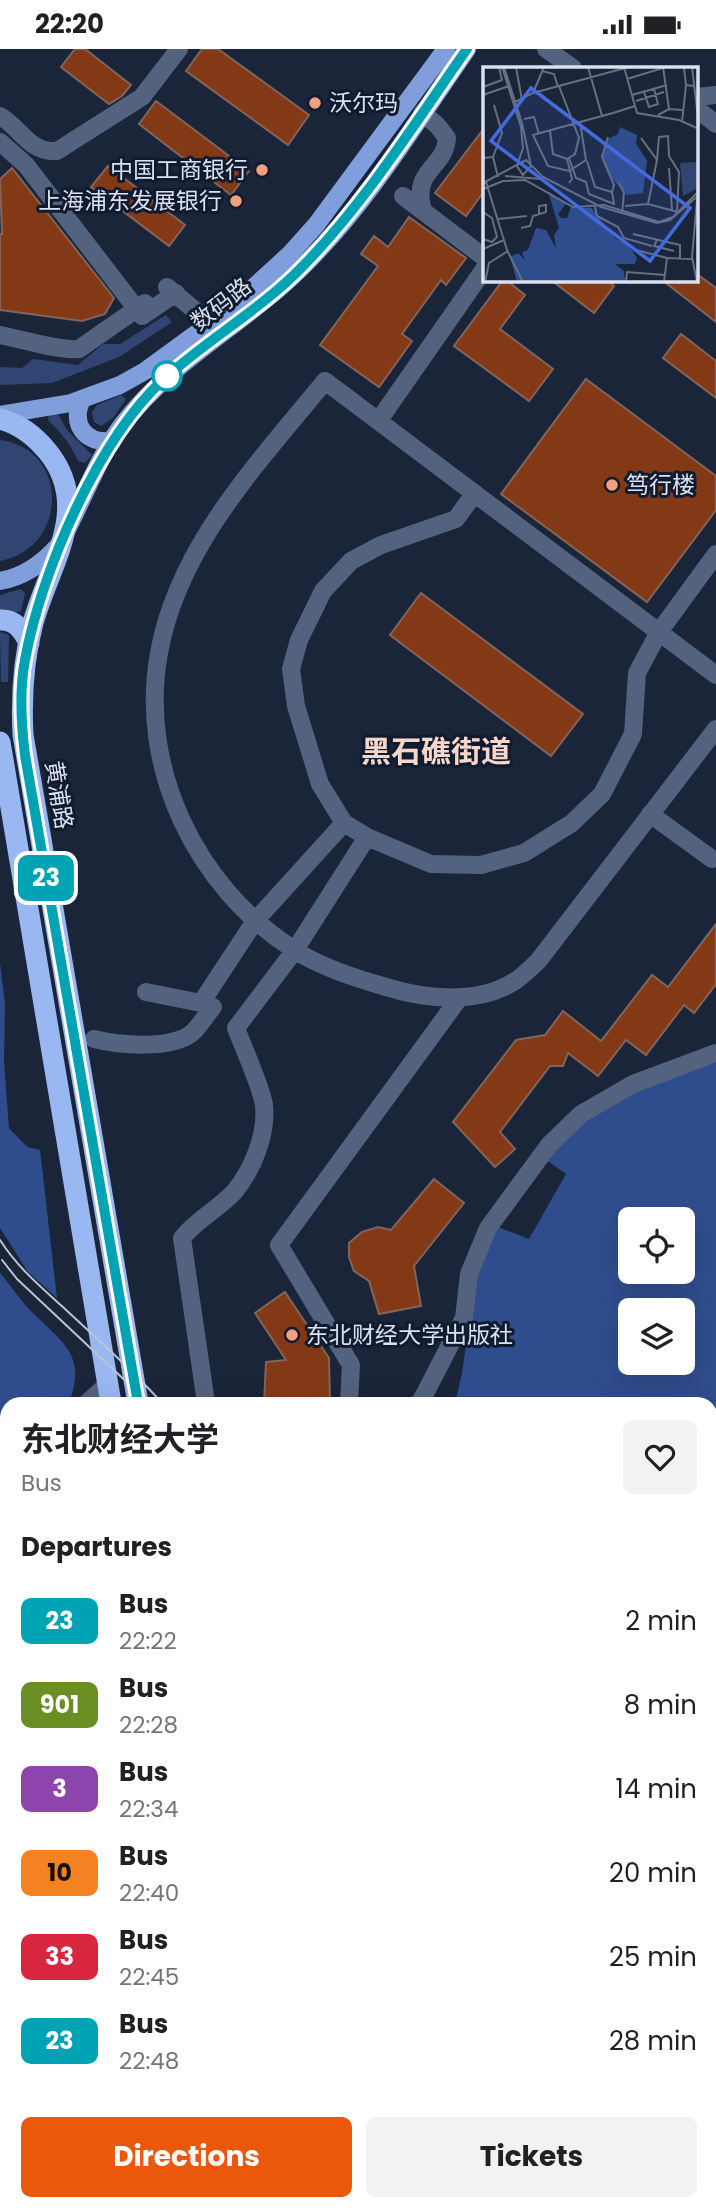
<!DOCTYPE html>
<html lang="en">
<head>
<meta charset="utf-8">
<style>
	:root { --surface:#fff; --page:#f2f2f2; --text:#202124; --muted:#757577; --accent:#ea580c }
	body { margin:0; font-family:Poppins,"Noto Sans SC",sans-serif; background:var(--page); color:var(--text); height:100vh; display:flex; flex-direction:column; font-size:26px; white-space:nowrap }
	* { box-sizing:border-box; margin:0 }
	p { font-size:23px; color:var(--muted) }
	.icon { flex:none; width:38px; height:38px; fill:none; stroke:currentColor; stroke-width:2; stroke-linecap:round; stroke-linejoin:round }
	.map { position:relative; flex:1; overflow:hidden }
	.drawer { position:absolute; left:0px; top:1348px; width:718px; height:814px; display:flex; flex-direction:column; background:var(--surface); border-radius:21px 21px 0 0; box-shadow:0 7px 28px #0002 }
	.drawer>* { flex:none }
	.badge { padding:0 14px; border-radius:10px; font-size:24px; line-height:46px }
	.buttons { position:absolute; left:618px; top:1158px; display:grid; gap:14px }
	.buttons a { display:grid; place-items:center; width:77px; height:77px; border-radius:10px; background:var(--surface); box-shadow:0 7px 28px #0002; font-size:35px }
	.map>.badge { position:absolute; translate:-50% -50%; box-shadow:0 0 0 4px #fff }
	h2 { padding:0 21px; font-size:26px; line-height:63px }
	.round { display:grid; place-items:center; flex:none; width:74px; height:74px; border-radius:10px; background:var(--page) }
	.overview { display:flex; align-items:center; justify-content:space-between; height:119px; padding:0 21px }
	h1 { font-size:33px; font-weight:700; line-height:52px }
	.button { display:flex; gap:14px; margin-top:auto; padding:14px 21px }
	.button a { flex:1; height:80px; border-radius:10px; background:var(--accent); color:#fff; font-size:28px; font-weight:700; line-height:80px; text-align:center }
	.button a+a { background:var(--page); color:var(--text) }
	ul { padding:0; list-style:none }
	li { display:flex; align-items:center; gap:21px; height:84px; padding:0 21px }
	li div { flex:1 }
	li b { display:block; font-size:26px }
	li em { font-style:normal }
	li .badge { min-width:77px; font-weight:700; text-align:center }
	.status { display:flex; justify-content:space-between; align-items:center; height:49px; padding:0 35px; background:var(--surface); direction:ltr }
	.status svg { height:19px; fill:currentColor }
	.map>svg:first-child { display:block }
</style>
</head>
<body>
<div class="status"><b>22:20</b><svg viewBox="0 0 49 12"><path d="M0 12V9h3v3zM5 12V6h3v6zM10 12V3h3v9zM15 12V0h3v12zM26 1h20v11H26zM47 4h2v5h-2z"/></svg></div>
<div class="map">
<svg width="716" height="2161" viewBox="0 0 716 2161">
	<rect width="100%" height="100%" fill="#1a2539"/>
	<path fill="#304571" d="M166,266L172,273L119,308L52,334L0,336V318L22,319L33,310L78,316L103,295H120Z
		M121,346L126,350L113,369L101,377L94,373L92,363L97,356Z
		M57,363L67,381L92,406L85,414L78,412C71,395 61,384 48,371L49,364Z
		M0,391C70,400 69,499 0,512Z
		M21,540L25,544L21,562L13,565L0,562V546Z
		M0,583L9,586L8,633H1Z"/>
	<path fill="#2f4d8d" fill-rule="evenodd" d="M0,914L5,955L4,1013L9,1079L27,1098L40,1101L57,1249L28,1223L0,1179Z
		M716,1014V1562L711,1566L710,1354H455L462,1324L476,1224L498,1178L529,1190L566,1125L543,1109C589,1059 651,1030 716,1014ZM630,1171H682V1223H630ZM630,1262H682V1314H630Z
		M0,1224C12,1238 22,1254 35,1266C66,1296 86,1308 69,1354H7V1471L4,1477V1565L0,1574Z"/>
	<path fill="#833916" stroke="#82655a" stroke-width="2" d="M75,0H85L131,36L122,47L109,55L61,18Z
		M202,0H218L309,66L288,96L186,22Z
		M156,52L249,122L231,146L139,75Z
		M485,78V141L466,167L435,144Z
		M108,117L185,176L169,197L91,138Z
		M12,119L114,249L105,265L82,272L0,261V185H2L0,130Z
		M409,168L466,209L446,236L441,231L402,285L412,292L379,338L320,296L378,217L361,205L374,187L388,198Z
		M697,225L716,239V273L662,231H697Z
		M503,231H506L525,246L500,280L553,320L529,352L454,297Z
		M551,231H607L614,237L594,264Z
		M681,285L716,312V349L663,309Z
		M586,330L716,427V461L647,553L501,445Z
		M421,544L583,665L551,707L390,586Z
		M716,875V935L694,964L684,956L646,1006L626,991L598,1027L568,1004L563,1017H550L500,1083L515,1100L495,1118L453,1073L516,991L545,986L563,962L601,992L652,926L668,938Z
		M434,1130L464,1154L414,1217L421,1257L379,1265L369,1232L354,1222L349,1208V1194L362,1183L378,1178L391,1181Z
		M285,1243L329,1309L330,1354H264L266,1313L286,1311L255,1264Z"/>
	<g fill="none" stroke-linecap="round" stroke-linejoin="round">
		<path stroke="#53627f" stroke-width="18" d="M546,0L573,19
			M697,48L716,46
			M697,60L716,75
			M422,64L437,76L447,89C445,120 411,120 423,162
			M0,67C21,79 29,104 57,102L142,48L179,0
			M0,93L26,116L142,267L176,244
			M403,147L485,209
			M167,238L210,274
			M0,286C22,290 58,302 79,300L145,254
			M379,371L485,219
			M474,445L456,470L381,496L351,512L323,542L299,591L291,620L296,657L320,735L344,774L367,788L431,815L481,816L524,804L572,774L602,745L633,685L637,624L659,583L716,505
			M716,626L325,332C259,413 178,497 159,604C138,718 196,838 293,900C320,918 355,929 386,938C425,950 478,956 515,932C523,927 531,919 539,911L716,680
			M650,765L712,810
			M146,943L201,954L255,872L344,774
			M94,990C118,996 171,1001 192,984C199,978 206,966 213,958
			M87,1354L108,1335
			M206,1354L182,1189C197,1170 220,1159 235,1142C253,1120 267,1085 264,1056C261,1037 243,998 236,979L295,901L367,788
			M349,1354L351,1316L279,1196L460,948
			M418,1354H420L464,1269L469,1225L488,1179L549,1096L581,1065L633,1035L716,1004
			M710,1683L716,1679
			M710,1923L716,1919
			M3,1964L7,1974
			M710,1995L716,1991
			M80,2154L83,2161
			M174,2154L177,2161
			M254,2154L257,2161"/>
		<path stroke="#809edb" stroke-width="18" d="M82,350C70,375 85,395 112,392
			M0,366L71,354L120,336L145,322L230,260L290,205L316,176L446,0
			M0,532C23,528 42,515 58,497C81,458 95,413 122,376C171,312 244,275 301,219C366,156 415,75 467,0"/>
		<path stroke="#99b7f1" stroke-width="21" d="M0,370C20,375 35,387 48,403C93,459 49,516 33,574C23,612 21,648 23,686L138,1354
			M0,571C15,570 23,581 29,594
			M0,693L111,1354
			M710,2111L716,2113
			M710,2140L716,2141"/>
		<path stroke="#bdc5d4" stroke-width="2" d="M0,1191C17,1218 41,1238 64,1259C97,1290 132,1320 162,1354
			M2,1211L17,1230L149,1354
			M710,2081L716,2082"/>
	</g>
	<g fill="none" stroke-linecap="round" stroke-linejoin="round">
		<defs>
			<path id="line" d="M138,1354L25,706C21,674 19,642 25,611C41,523 98,390 164,330C209,289 262,260 304,216C367,151 415,74 467,0"/>
		</defs>
		<use href="#line" stroke="#fff" stroke-width="16"/>
		<use href="#line" stroke="#00a3b4" stroke-width="10"/>
	</g>
	<g fill="#f2a07f" stroke="#111b2f" stroke-width="2.5">
		<circle cx="315" cy="54" r="7"/>
		<circle cx="262" cy="121" r="7"/>
		<circle cx="236" cy="152" r="7"/>
		<circle cx="612" cy="436" r="7"/>
		<circle cx="292" cy="1286" r="7"/>
	</g>
	<circle fill="#fff" stroke="#00a3b4" stroke-width="3.5" cx="167" cy="327" r="14"/>
	<g text-anchor="middle" stroke-width="6" stroke-linejoin="round" paint-order="stroke">
		<g font-size="23" fill="#dae1ef" stroke="#111b2f" text-anchor="start">
			<text x="329" y="62">沃尔玛</text>
			<text x="248" y="129" text-anchor="end">中国工商银行</text>
			<text x="222" y="160" text-anchor="end">上海浦东发展银行</text>
			<text x="626" y="444">笃行楼</text>
			<text x="306" y="1294">东北财经大学出版社</text>
		</g>
		<g font-size="23" fill="#dae1ef" stroke="#111b2f">
			<text transform="translate(221 255) rotate(-38)" y="8">数码路</text>
			<text transform="translate(59 746) rotate(81)" y="8">黄浦路</text>
		</g>
		<g font-size="30" font-weight="bold" fill="#f6d6c9" stroke="#111b2f">
			<text x="436" y="713">黑石礁街道</text>
		</g>
	</g>
	<g transform="translate(483 18)">
		<rect width="215" height="215" fill="#1a2539"/>
		<path d="M215,95V121L200,129L197,96Z" fill="#304571"/>
		<path d="M137,60L154,68L153,77L164,93L160,126L144,128L125,107L119,92L125,72L135,67ZM65,124L83,137L75,147L78,151H84L88,140L108,141L132,171L146,179L154,191L152,197H132L141,204L142,215H34L27,190L35,186L42,193L39,185L45,183L53,161L63,163L73,181L71,168L76,161Z" fill="#2f4d8d"/>
		<path fill="none" stroke="#677082" stroke-width="2" d="M19,0L38,60L40,81L34,99L40,108L48,99L39,56L21,0M33,0L39,33M105,0L119,49M141,0L154,46L196,53L216,62M180,0L186,42M201,0L203,18L211,19M209,0L216,59M59,4L71,7L75,20M144,12L180,1M0,20L19,13L16,0M161,25L166,40L175,37L171,22M50,26L146,0M0,28L26,19M149,28L184,18M153,34L181,25M32,35L50,26L61,0M175,48L186,42L200,43M41,52L51,50L56,67M97,55L103,93L86,104L65,99L50,68L97,55L130,46L152,39M199,55L203,18M67,64L70,87L84,92L92,87L96,71L76,19M125,70L119,90L131,118L129,125M158,71L174,93L165,137M10,90L19,66L11,38M0,91L10,90L15,110M86,91L93,111L103,115L106,127L131,137L129,125L112,120L104,94M84,92L89,112L86,116M174,93L176,70L185,69L186,89L196,105L194,144M186,101L189,143M22,109L58,112M3,115L24,183L40,215M0,116L43,93L60,110L118,140L174,156L187,153L216,128M136,116L141,126L139,147M0,122L20,114L42,113L90,140L121,138L176,155L190,150L216,124M142,139L165,137L195,145M112,140L114,149L135,160L141,171L169,179M0,145L9,151L14,170L9,175L0,172M15,152L44,149M38,161L47,159L50,149L63,145V138L56,139V147M150,167L197,178V192M174,173L171,179L191,184M0,182L21,173M153,183L184,191L210,192M2,215L6,196L25,184M143,215L144,205L182,208M181,215L184,191M214,215L209,190L214,133"/>
		<path fill="#436bdd" fill-opacity="0.15" stroke="#436bdd" stroke-width="3.5" d="M48,21L207,141L167,194L8,74Z"/>
		<rect width="215" height="215" fill="none" stroke="#dae1ef" stroke-width="3.5"/>
	</g>
</svg>
<div class="buttons">
<a><svg class="icon" aria-label="locate" viewBox="0 0 24 24"><circle cx="12" cy="12" r="6"/><path d="M12 2v4M12 18v4M2 12h4M18 12h4"/></svg></a>
<a><svg class="icon" aria-label="layers" viewBox="0 0 24 24"><path d="M12 4l9 5-9 5-9-5zM3 14l9 5 9-5"/></svg></a>
</div>
<b class="badge" style="left:46px;top:829px;background:#00a3b4;color:#fff">23</b>
<section class="drawer">
<div class="overview"><div><h1>东北财经大学</h1><p>Bus</p></div><a class="round"><svg class="icon" aria-label="heart" viewBox="0 0 24 24"><path d="M12 20l-8-8c-3-5 5-10 8-4 3-6 11-1 8 4z"/></svg></a></div>
<h2>Departures</h2>
<ul>
<li><span class="badge" style="background:#00a3b4;color:#fff">23</span><div><b>Bus</b><p>22:22</p></div><em>2 min</em></li>
<li><span class="badge" style="background:#6b8e23;color:#fff">901</span><div><b>Bus</b><p>22:28</p></div><em>8 min</em></li>
<li><span class="badge" style="background:#8e44ad;color:#fff">3</span><div><b>Bus</b><p>22:34</p></div><em>14 min</em></li>
<li><span class="badge" style="background:#f58220;color:#111">10</span><div><b>Bus</b><p>22:40</p></div><em>20 min</em></li>
<li><span class="badge" style="background:#d7263d;color:#fff">33</span><div><b>Bus</b><p>22:45</p></div><em>25 min</em></li>
<li><span class="badge" style="background:#00a3b4;color:#fff">23</span><div><b>Bus</b><p>22:48</p></div><em>28 min</em></li>
</ul>
<div class="button"><a>Directions</a><a>Tickets</a></div>
</section>
</div>
</body>
</html>
